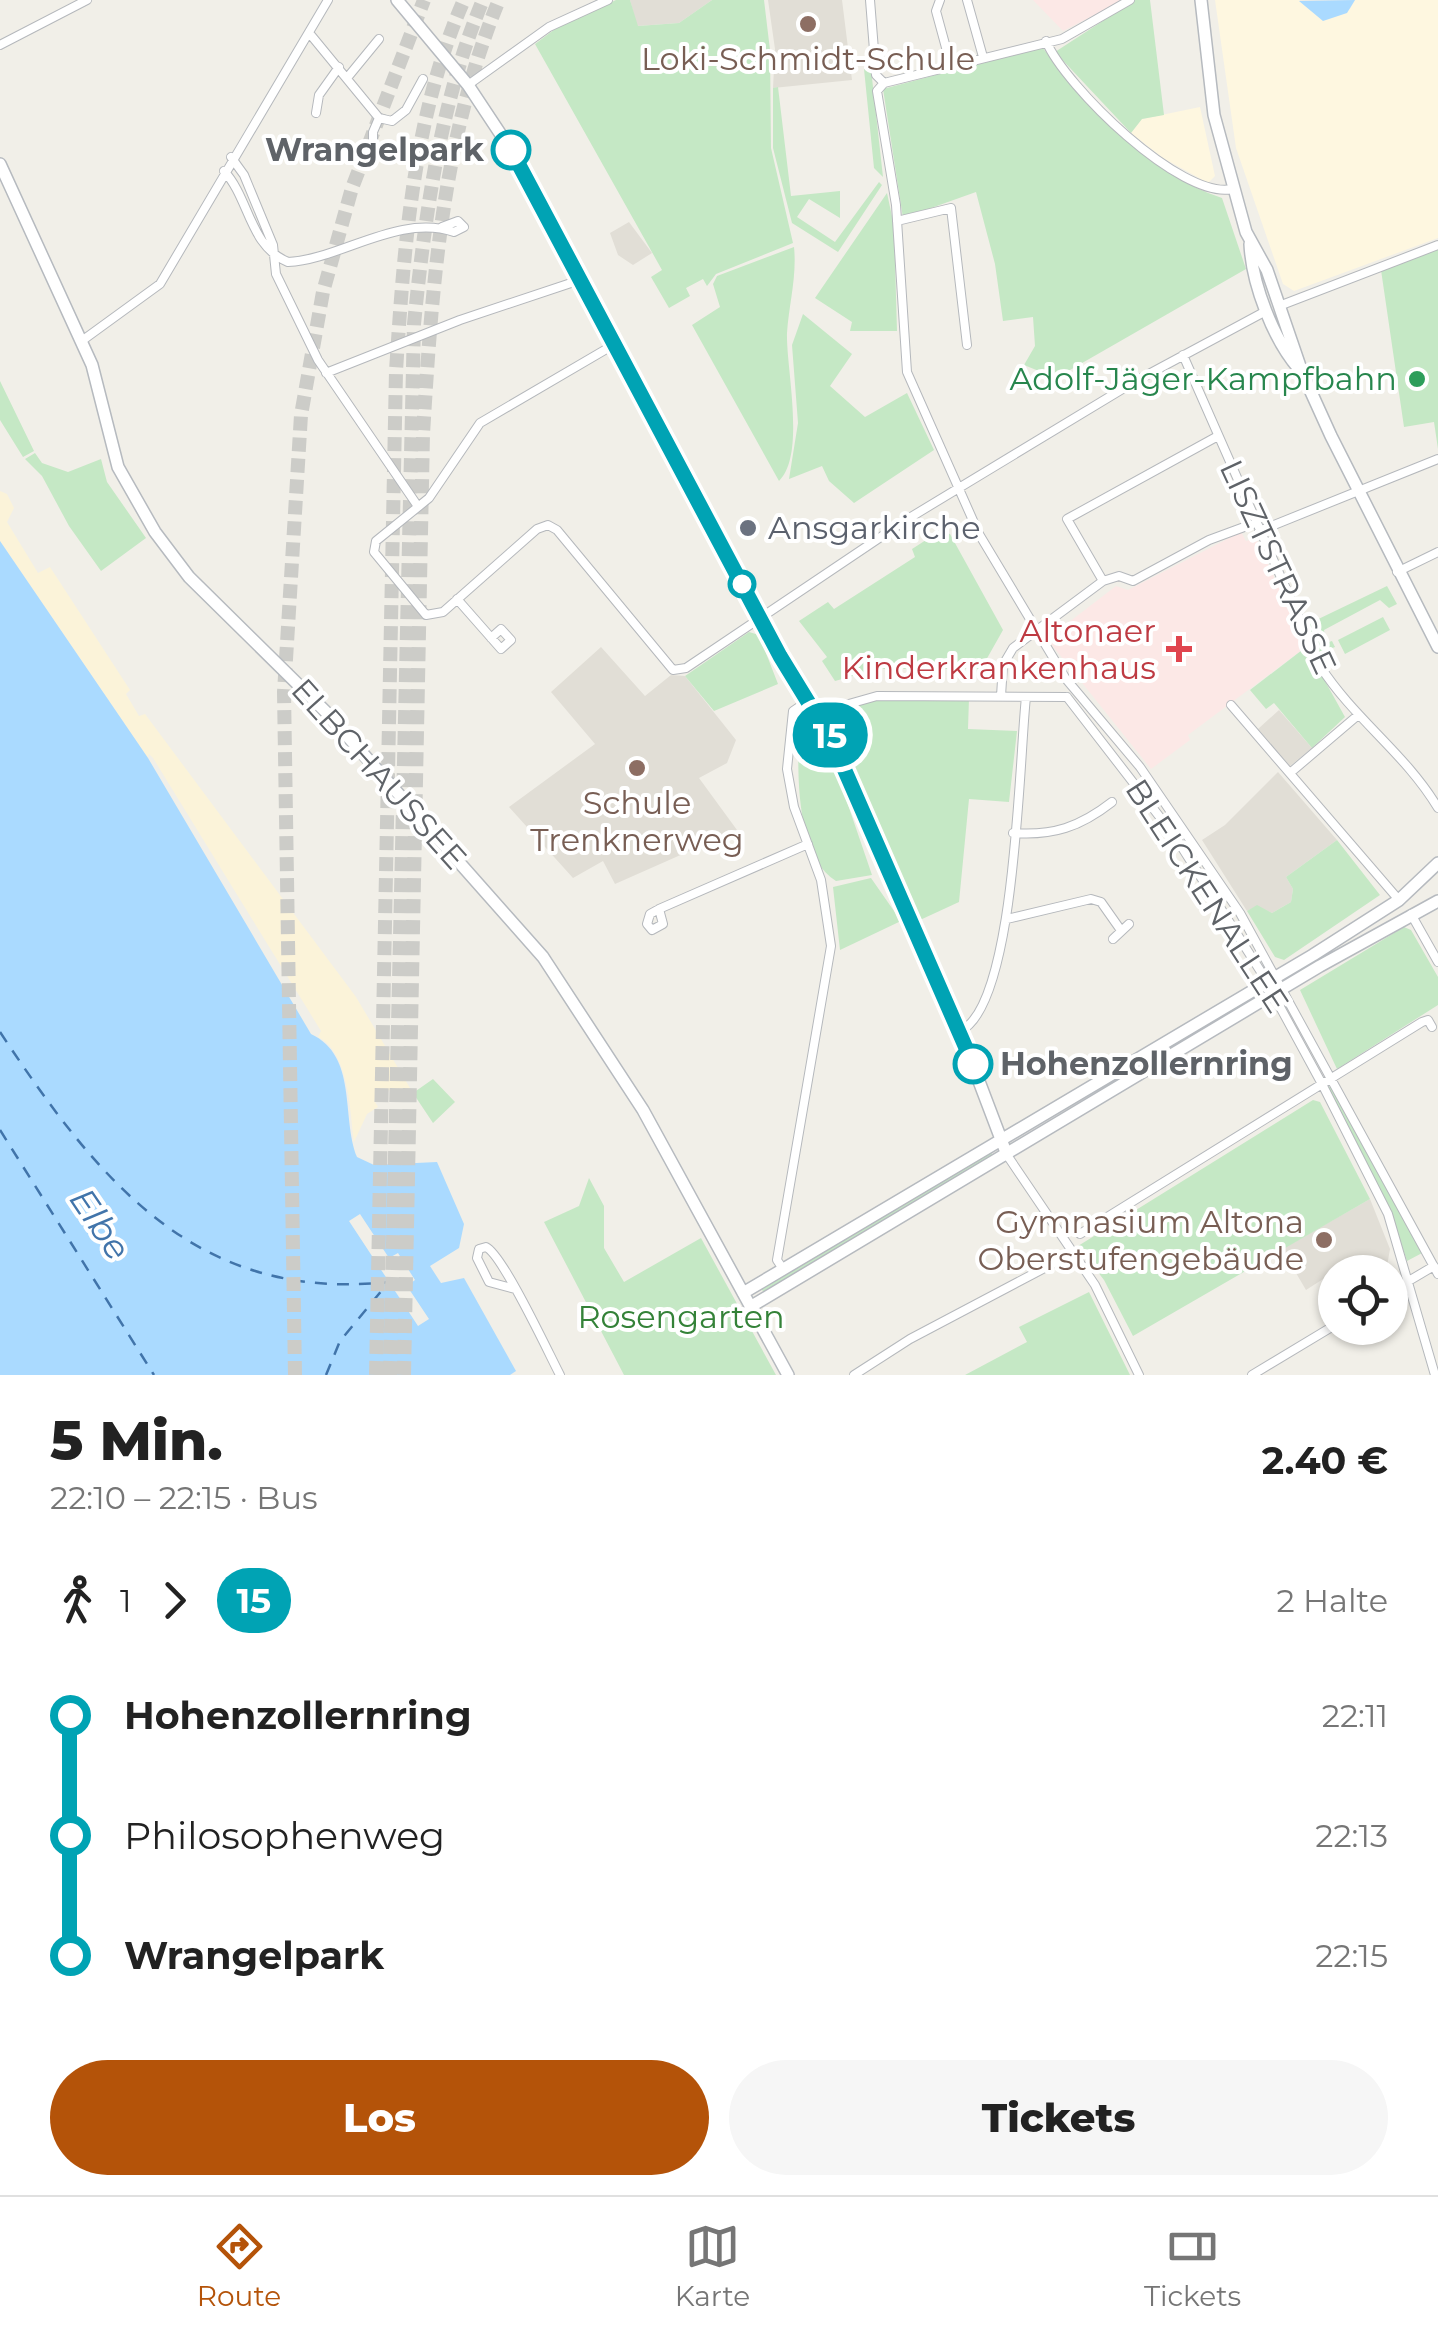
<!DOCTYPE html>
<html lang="de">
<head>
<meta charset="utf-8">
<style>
	:root { --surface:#fff; --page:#f6f6f6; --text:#222; --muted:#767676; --line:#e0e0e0; --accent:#b45309 }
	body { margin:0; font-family:Montserrat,sans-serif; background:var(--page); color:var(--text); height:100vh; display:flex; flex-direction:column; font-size:38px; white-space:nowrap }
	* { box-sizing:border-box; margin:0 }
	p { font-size:32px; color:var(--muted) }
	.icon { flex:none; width:55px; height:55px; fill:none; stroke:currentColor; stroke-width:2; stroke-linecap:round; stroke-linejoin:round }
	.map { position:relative; height:1375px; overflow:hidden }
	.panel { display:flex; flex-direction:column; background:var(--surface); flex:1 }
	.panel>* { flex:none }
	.badge { padding:0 20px; border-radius:32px; font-size:35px; line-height:65px }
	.buttons { position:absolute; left:1318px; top:1255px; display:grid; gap:20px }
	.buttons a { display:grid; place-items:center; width:90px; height:90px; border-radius:50%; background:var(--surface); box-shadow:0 2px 8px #0004; font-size:50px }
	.map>.badge { position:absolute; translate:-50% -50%; box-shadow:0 0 0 5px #fff }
	.legs { display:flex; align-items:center; gap:15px; height:110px; padding:0 50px; font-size:32px }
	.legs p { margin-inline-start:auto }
	.summary { display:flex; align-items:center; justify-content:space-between; height:170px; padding:0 50px }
	h1 { font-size:55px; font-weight:800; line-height:75px }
	.action { display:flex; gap:20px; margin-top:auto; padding:20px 50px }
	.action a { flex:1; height:115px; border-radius:60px; background:var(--accent); color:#fff; font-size:40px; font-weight:800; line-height:115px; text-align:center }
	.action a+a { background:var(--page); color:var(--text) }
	ul { padding:0 50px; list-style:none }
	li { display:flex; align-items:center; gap:35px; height:120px; font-size:38px }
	li i { display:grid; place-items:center; width:15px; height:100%; margin:0 12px; background:currentColor }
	li i::after { content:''; width:25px; height:25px; margin:-12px; border:8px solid; border-radius:50%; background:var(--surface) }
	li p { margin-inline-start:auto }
	li:first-child i { background:linear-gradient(#0000 50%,currentColor 0) }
	li:last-child i { background:linear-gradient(currentColor 50%,#0000 0) }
	.menu { display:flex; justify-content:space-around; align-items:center; height:140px; border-top:2px solid var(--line); background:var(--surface); font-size:28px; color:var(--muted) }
	.menu a { display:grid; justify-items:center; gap:5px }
	.menu .on { color:var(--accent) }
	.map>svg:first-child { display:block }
</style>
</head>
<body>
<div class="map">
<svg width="1438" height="1375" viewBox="0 0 1438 1375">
	<rect width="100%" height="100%" fill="#f1efe8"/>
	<path fill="#fef7e0" d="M1215,0H1299L1324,20L1350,9L1355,0H1438V238L1294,291L1283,284L1236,148Z
		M1200,107L1215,176L1208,183L1163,158L1131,133L1142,119Z"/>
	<path fill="#e1ded6" d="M630,0H712L679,23L637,26Z
		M768,0H842L852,80L773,88L775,49Z
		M629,222L652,253L633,265L618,255L610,233Z
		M601,647L645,696L671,675L685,676L736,740L727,763L699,778L737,830L615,884L603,861L573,878L509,807L595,744L551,692Z
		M1279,710L1312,748L1290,766L1258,729Z
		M1278,772L1337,840L1286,877L1293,889L1291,902L1272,913L1257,906L1247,911L1202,840L1225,825Z
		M1370,1199L1390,1249L1386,1272H1334L1306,1290L1282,1249Z"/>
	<path fill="#fce8e6" d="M1033,0H1124L1063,31Z
		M1241,532L1246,541L1256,538L1306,647L1188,735L1190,740L1151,769L1047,639L1116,586L1128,590Z"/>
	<path fill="#c5e8c5" d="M616,0H630L638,26L679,23L712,0H764L770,50L771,148L793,243L716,274L707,286L703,279L686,288L690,296L669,308L651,277L662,270L535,44L555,29Z
		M1135,0H1150L1164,115L1142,119L1131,133L1055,52Z
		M1042,47C1092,109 1144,172 1222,198L1246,269L1056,378L1024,365L1035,346L1033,317L1003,321L995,264L976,192L903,218L883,89Z
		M864,69H871L883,177L874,168Z
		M778,87L791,196L840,191V218L809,199L797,217L835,242L879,182L882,185L838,252L792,223L773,148V88Z
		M887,193L894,226L897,331H850L852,322L815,298Z
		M794,247C797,276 789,304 787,333C786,368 806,455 779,481L692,325L720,307L713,284L717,276Z
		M1438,249V449L1434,422L1404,427L1381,270Z
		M803,314L852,354L830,386L865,417L907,393L934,450L854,503L829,481L822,466L789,479L798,423L792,345Z
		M0,381L34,451L23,457L0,420Z
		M35,453L42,463L68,472L101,459L107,482L146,538L101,571L69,526L42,476L25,459Z
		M940,531L950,534L1003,630L981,669H878L835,681L822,661L827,657L799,621L828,602L834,609L915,557L912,549Z
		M1387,586L1397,604L1389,608L1380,600L1324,630L1326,643L1332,641L1335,647L1320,653L1308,624Z
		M1383,617L1390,630L1345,654L1338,640Z
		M749,632L759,635L778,684L714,711L685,676Z
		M1306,647L1345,717L1312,748L1274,703L1266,709L1250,690Z
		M882,698H969L968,729L1017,731L1009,802L969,799L959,902L920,920L829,713Z
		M807,714L833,761L872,875L836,881C793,855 797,759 800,717Z
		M1337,840L1380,895L1284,960L1275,957L1247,911L1257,905L1272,913L1291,902L1293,889L1286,877Z
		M871,878L901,921L840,950L833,887Z
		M1404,927L1411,930L1438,977V1005L1337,1069L1300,990Z
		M433,1079L455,1102L433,1123L413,1093Z
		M1333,1085L1424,1252L1407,1261L1393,1220L1327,1088Z
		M1313,1100L1320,1102L1370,1199L1133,1336L1104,1280L1078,1246Z
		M990,1151L993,1156L765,1294L760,1287Z
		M589,1178L604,1206V1248L624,1282L701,1238L776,1375H624L544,1222L579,1206Z
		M1089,1292L1130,1375H965L1027,1342L1019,1327Z"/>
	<path fill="#fbf3d9" d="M0,491L7,494L14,508L7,522L38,573L50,567L130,690L126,694L139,716L145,714L356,997L410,1088L396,1096L391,1089L374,1100L378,1107L367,1114L354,1142C350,1112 349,1052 318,1037L321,1031L153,758L149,754L148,758L0,541Z"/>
	<path fill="#aadaff" d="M1355,0L1347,13L1323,21L1299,1Z
		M0,541L148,758L311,1034C358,1056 341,1117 357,1157L374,1165L437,1162L464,1224L459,1248L430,1266L441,1283L464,1278L516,1371L510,1375H0Z"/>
	<path fill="#f1efe8" d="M360,1214L389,1258L398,1253L415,1280L407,1286L429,1319L418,1326L349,1221Z"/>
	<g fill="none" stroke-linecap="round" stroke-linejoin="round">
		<path stroke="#4174aa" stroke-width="2.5" stroke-dasharray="12 10" stroke-linecap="butt" d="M0,1032C97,1178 194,1303 389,1282
			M0,1130L154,1375
			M326,1375L340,1341L388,1283"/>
		<path stroke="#ccccc8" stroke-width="14" stroke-dasharray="14 7" stroke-linecap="butt" d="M295,1375L284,692L301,415L323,292L352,188L424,0
			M376,1375L396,371C404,247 413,115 464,0
			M390,1375L414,324C425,215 440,102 483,0
			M404,1375L423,434C432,286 442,138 499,0"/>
		<defs>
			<path id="street" d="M870,0L876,75L884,83
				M940,0L936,11L951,66
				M967,0L983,57
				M310,34L379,118L392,121L406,110L423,79
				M1046,41C1065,86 1181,200 1232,189
				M0,45L87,0
				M347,78L379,39
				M884,83L877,91L896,205L907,372L979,534L1066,679L1140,767L1240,913L1438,1274
				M884,83L1062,39L1130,0
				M468,85L549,27L608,0
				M316,113L319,95L339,67
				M373,155V132L379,118
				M231,157L244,175L273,245L276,274L318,360L417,505
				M224,171C250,199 249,246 288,262C339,260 399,213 454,232L464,227L458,221L442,227
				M897,221L951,208L967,345
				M1279,306L1438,245
				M83,340L160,284L328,0
				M615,344L480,423L429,498L376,541L374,552L426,615L443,612L537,529L548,525L557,530L673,670L686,668L906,520L1134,382L1266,311
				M1183,355L1320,666C1355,720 1405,753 1438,808
				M326,373L460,320L580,280
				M1259,531L1438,459
				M1397,572L1438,552
				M1103,581L1067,519L1218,436
				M457,599L501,649L511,640L501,629L491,638
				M1001,696L1003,665L1013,648L1103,581L1119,576L1133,581L1209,540L1255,523
				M1067,697L1176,838L1261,972L1322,1084L1388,1214L1435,1375
				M1231,705L1399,900
				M817,713L877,696L1067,697
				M1290,773L1357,716
				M1013,833C1053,836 1080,827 1112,802
				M659,909L663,924L652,930L647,924L650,914L659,909L808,844
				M1411,914L1438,962
				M1007,919L1091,899L1101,902L1120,929
				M1113,939L1129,924
				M960,1031C1016,1007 1019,759 1026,697
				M1007,1155L1095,1285L1139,1375
				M1080,1234L1422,1022L1428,1020L1432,1027
				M783,1269L777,1260L831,946L821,880L794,807L787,769L793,711L809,700
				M515,1289L489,1282L477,1258L479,1249L486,1247C503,1255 548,1352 560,1375
				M1390,1292L1434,1266
				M854,1375L910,1339L1073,1253
				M1252,1375L1335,1325"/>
			<path id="secondary" d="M397,0L468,85L511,150L780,657L833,741L955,1018L1007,1155
				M1201,0L1214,115L1246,232L1267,270L1302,372L1331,436L1438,647
				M0,164L92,365L118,467L155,532L189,577L326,712L543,957L643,1110L788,1375
				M1250,244C1252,284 1273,339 1299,369
				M743,1293L1313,955L1399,900L1438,863
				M750,1307L1320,966L1438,901"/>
		</defs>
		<use href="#street" stroke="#b5b8bc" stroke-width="10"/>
		<use href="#secondary" stroke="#b6babf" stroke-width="14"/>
		<use href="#street" stroke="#fff" stroke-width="8"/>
		<use href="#secondary" stroke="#fff" stroke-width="11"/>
	</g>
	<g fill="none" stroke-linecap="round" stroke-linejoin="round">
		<defs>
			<path id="line-1" d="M511,150L780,656L832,741L973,1064"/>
		</defs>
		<use href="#line-1" stroke="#fff" stroke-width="22"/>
		<use href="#line-1" stroke="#00a3b4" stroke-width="15"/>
	</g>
	<g fill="#8d6e63" stroke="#fff" stroke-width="4">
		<circle cx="808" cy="24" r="10"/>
		<circle cx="637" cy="768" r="10"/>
		<circle cx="1324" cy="1240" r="10"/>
	</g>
	<g fill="#fff" stroke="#00a3b4" stroke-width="5">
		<circle cx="511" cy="150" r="18"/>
		<circle cx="742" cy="584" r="12"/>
		<circle cx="973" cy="1064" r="18"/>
	</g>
	<circle fill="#2e9e5b" stroke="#fff" stroke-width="4" cx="1417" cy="379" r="10"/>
	<circle fill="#6b7280" stroke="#fff" stroke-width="4" cx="748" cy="528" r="10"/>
	<path fill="#e0444e" stroke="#fff" stroke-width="4" d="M1174 634h10v10h10v10h-10v10h-10v-10h-10v-10h10z"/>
	<g text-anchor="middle" stroke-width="8" stroke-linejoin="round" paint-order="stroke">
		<g font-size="32" fill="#785e54" stroke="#fff">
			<text x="808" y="70">Loki-Schmidt-Schule</text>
			<text x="637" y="814">Schule<tspan x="637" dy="37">Trenknerweg</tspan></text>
			<text x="1304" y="1233" text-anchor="end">Gymnasium Altona<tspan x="1304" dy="37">Oberstufengebäude</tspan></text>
		</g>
		<g font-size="32" font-weight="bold" fill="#5f6368" stroke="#fff" text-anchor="end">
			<text x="484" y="161">Wrangelpark</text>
			<text x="1000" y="1075" text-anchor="start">Hohenzollernring</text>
		</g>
		<g font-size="32" fill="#27864d" stroke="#fff" text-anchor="end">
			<text x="1397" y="390">Adolf-Jäger-Kampfbahn</text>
		</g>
		<g font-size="32" fill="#5b616d" stroke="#fff" text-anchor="start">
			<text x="768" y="539">Ansgarkirche</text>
		</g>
		<g font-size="32" fill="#5f6368" stroke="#fff">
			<text transform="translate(1278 567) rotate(65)" y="11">LISZTSTRASSE</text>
			<text transform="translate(379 774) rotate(48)" y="11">ELBCHAUSSEE</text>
			<text transform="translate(1207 896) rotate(57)" y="11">BLEICKENALLEE</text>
		</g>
		<g font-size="32" fill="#be3a42" stroke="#fff" text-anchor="end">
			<text x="1156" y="642">Altonaer<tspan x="1156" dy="37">Kinderkrankenhaus</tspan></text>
		</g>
		<g font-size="32" fill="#348238" stroke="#fff">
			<text x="681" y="1328">Rosengarten</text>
		</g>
		<g font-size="35" font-style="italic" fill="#4174aa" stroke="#fff">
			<text transform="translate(100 1224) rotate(56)" y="12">Elbe</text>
		</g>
	</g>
</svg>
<div class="buttons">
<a><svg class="icon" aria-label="locate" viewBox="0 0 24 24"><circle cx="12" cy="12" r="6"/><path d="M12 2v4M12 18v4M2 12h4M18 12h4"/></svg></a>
</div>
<b class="badge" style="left:830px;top:735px;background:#00a3b4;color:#fff">15</b>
</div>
<section class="panel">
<div class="summary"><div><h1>5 Min.</h1><p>22:10 – 22:15 · Bus</p></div><b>2.40 €</b></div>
<div class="legs"><svg class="icon" aria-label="walk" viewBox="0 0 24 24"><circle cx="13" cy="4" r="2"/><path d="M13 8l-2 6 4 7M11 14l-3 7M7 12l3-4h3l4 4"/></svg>1<svg class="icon" aria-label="forward" viewBox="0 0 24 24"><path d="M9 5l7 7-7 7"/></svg><b class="badge" style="background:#00a3b4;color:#fff">15</b><p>2 Halte</p></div>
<ul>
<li><i style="color:#00a3b4"></i><b>Hohenzollernring</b><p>22:11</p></li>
<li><i style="color:#00a3b4"></i><span>Philosophenweg</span><p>22:13</p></li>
<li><i style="color:#00a3b4"></i><b>Wrangelpark</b><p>22:15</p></li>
</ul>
<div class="action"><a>Los</a><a>Tickets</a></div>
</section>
<nav class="menu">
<a class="on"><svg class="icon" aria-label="directions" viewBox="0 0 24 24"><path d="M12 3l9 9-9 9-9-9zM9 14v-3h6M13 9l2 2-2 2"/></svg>Route</a>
<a><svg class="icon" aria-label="map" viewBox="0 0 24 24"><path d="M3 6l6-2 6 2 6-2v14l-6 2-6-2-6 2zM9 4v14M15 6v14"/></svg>Karte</a>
<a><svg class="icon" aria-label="tickets" viewBox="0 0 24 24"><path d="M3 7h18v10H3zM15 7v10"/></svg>Tickets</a>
</nav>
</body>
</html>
